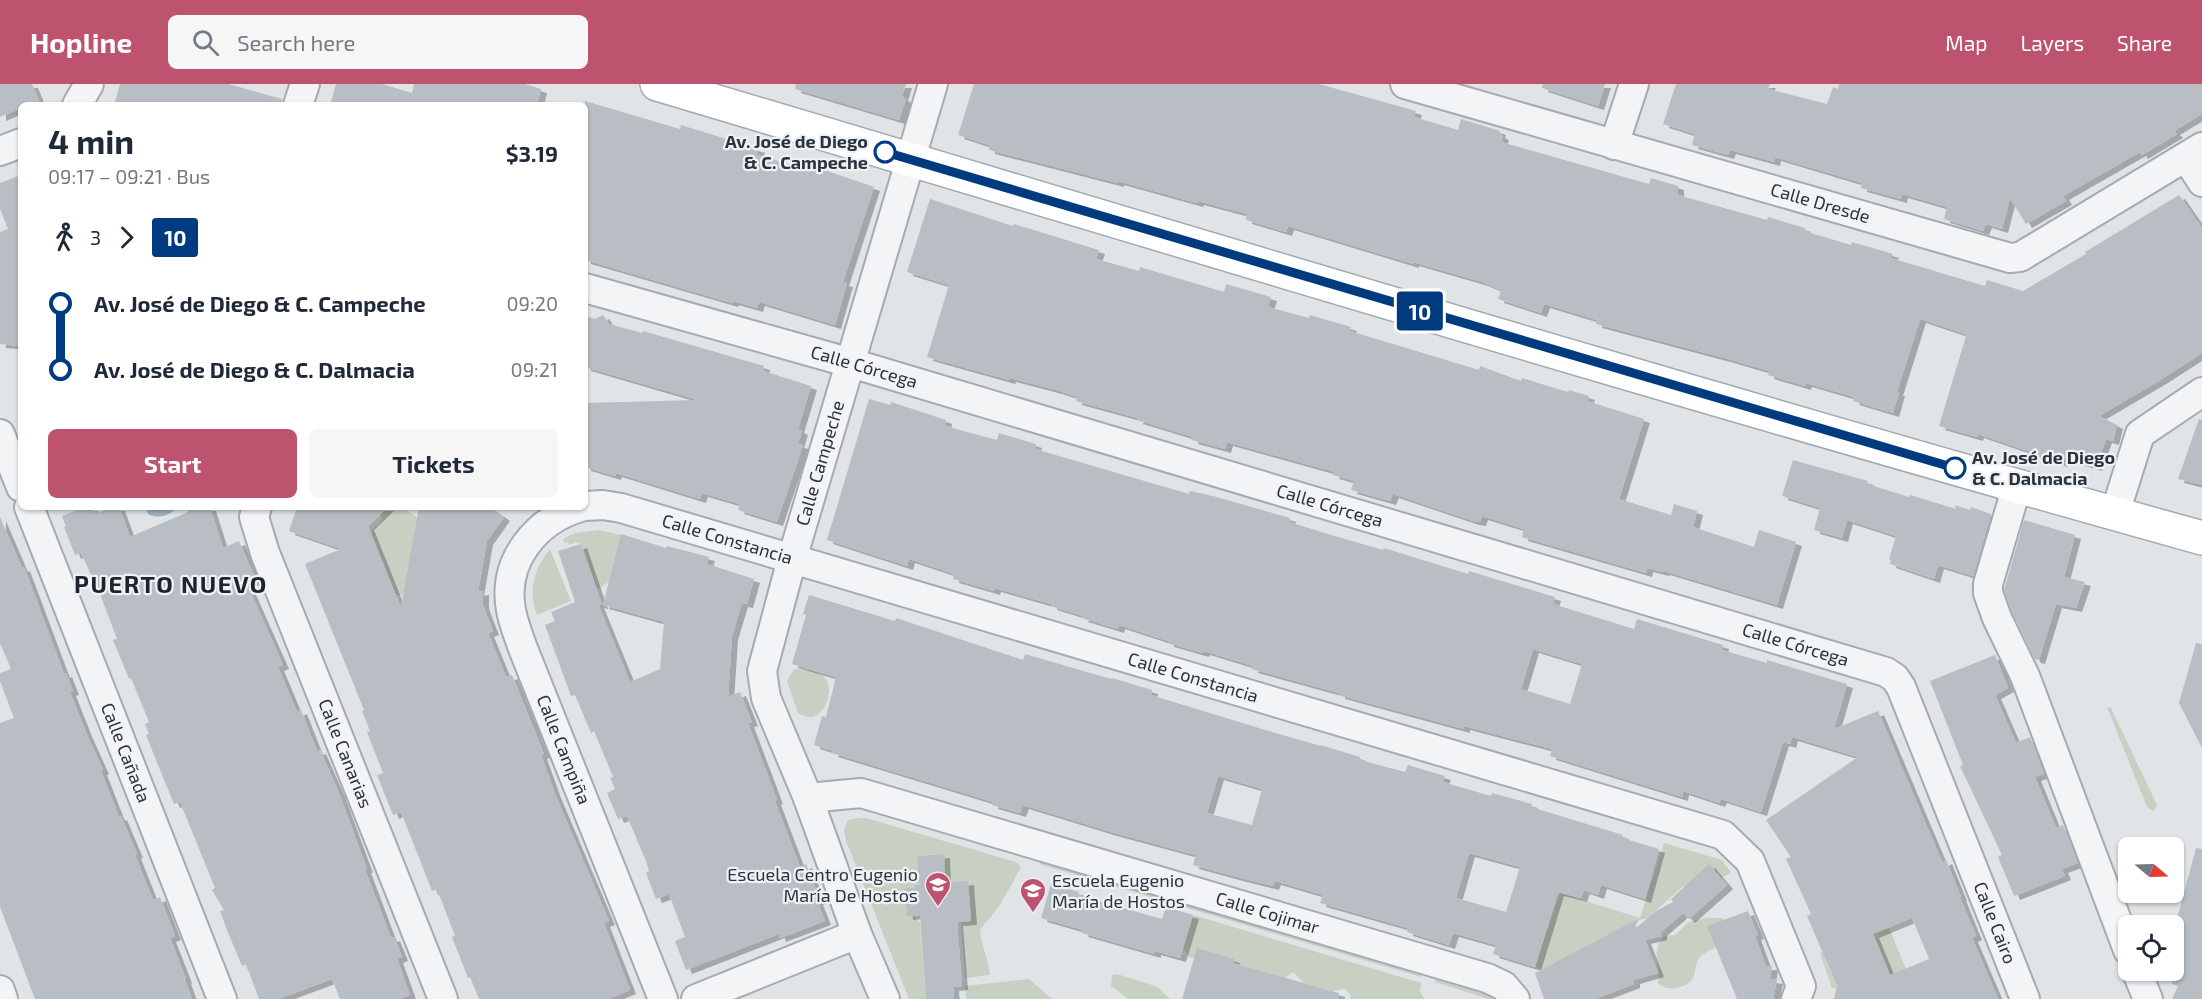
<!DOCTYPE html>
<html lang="en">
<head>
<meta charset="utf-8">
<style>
	:root { --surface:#fff; --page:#f6f6f7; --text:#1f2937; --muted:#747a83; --accent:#be5370 }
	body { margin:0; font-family:"Exo 2",sans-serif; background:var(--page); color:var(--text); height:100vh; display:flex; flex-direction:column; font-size:22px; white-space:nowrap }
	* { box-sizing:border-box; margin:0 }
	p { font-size:20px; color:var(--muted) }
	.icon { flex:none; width:33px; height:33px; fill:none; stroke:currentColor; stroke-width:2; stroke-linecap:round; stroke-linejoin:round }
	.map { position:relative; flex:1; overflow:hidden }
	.drawer { position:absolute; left:18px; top:18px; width:570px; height:408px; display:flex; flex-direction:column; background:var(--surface); border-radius:9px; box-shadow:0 2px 4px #0004 }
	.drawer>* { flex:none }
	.badge { padding:0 12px; border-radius:4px; font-size:21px; line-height:39px }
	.needle { width:39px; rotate:109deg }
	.controls { position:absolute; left:2118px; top:753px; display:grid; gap:12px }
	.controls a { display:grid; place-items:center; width:66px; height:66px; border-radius:9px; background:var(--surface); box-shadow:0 2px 4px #0004; font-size:30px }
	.map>.badge { position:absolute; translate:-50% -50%; box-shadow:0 0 0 3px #fff }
	.legs { display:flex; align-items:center; gap:9px; height:66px; padding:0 30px; font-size:20px }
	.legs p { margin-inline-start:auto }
	.overview { display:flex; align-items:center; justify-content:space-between; height:102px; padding:0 30px }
	h1 { font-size:33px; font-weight:700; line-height:45px }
	.button { display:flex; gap:12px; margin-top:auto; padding:12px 30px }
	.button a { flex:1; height:69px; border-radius:9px; background:var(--accent); color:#fff; font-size:24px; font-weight:700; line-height:69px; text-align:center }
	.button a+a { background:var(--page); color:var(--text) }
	ul { padding:0 30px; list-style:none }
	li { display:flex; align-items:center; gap:21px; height:66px; font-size:22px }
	li i { display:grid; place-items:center; width:9px; height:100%; margin:0 8px; background:currentColor }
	li i::after { content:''; width:15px; height:15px; margin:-8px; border:4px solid; border-radius:50%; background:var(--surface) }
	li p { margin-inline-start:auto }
	li:first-child i { background:linear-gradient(#0000 50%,currentColor 0) }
	li:last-child i { background:linear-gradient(currentColor 50%,#0000 0) }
	header { display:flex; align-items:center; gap:36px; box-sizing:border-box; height:84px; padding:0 30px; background:var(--accent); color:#fff }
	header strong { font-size:28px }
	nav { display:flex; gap:33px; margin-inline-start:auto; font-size:21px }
	.search { width:420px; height:54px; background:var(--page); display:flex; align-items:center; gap:15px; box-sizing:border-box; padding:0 21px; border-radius:9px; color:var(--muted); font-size:22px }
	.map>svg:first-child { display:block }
</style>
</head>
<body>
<header>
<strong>Hopline</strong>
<div class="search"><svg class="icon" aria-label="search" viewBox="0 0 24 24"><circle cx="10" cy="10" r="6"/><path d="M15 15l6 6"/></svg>Search here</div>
<nav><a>Map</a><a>Layers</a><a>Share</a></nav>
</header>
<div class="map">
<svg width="2202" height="915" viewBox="0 0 2202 915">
	<defs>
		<filter id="shadow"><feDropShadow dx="6" dy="4" stdDeviation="0" flood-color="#0004"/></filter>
	</defs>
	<rect width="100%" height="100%" fill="#e0e4e7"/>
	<path fill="#c7d0c2" d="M374,423H403L434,446L430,509L396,511L394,508L372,452L371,447L383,435Z
		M599,446L621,451L609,498L597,505L581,460L577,458L569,461L568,458L564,459L563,455L575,449Z
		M550,465L571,517L537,531C528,508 534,484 550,465Z
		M794,585C802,585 816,587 823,592C835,602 828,629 812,633C808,634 802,631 798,629L787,597Z
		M2107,623L2111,624L2157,721L2154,727L2147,723Z
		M858,734H866L1016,778L1021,783L1000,821L980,846C981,862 989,875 990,891L965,894L961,838L971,837L945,799L943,770L917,772L919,801H916V804H905L914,831L920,839L926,915H909L846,757L844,746L848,736Z
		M1664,759L1722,776L1731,789L1721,794L1682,803L1651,831L1654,834L1642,835L1541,886L1535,882L1560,809L1640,834Z
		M1048,773L1423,886L1421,893L1039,780Z
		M1871,799L1918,915L1873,887L1886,881L1874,852L1824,873L1838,905L1832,904L1820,869L1859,852Z
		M1193,831L1421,899L1420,908L1425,915H1350L1351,912L1345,905L1331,907L1304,899L1293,888L1285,894L1240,881L1189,873L1183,864Z
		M1707,834H1723L1724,836L1716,863C1711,867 1704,868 1700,873C1691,884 1702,899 1676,904C1669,905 1663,904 1658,899C1661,880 1650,869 1664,852L1675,851L1689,838Z
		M1437,889L1501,915H1488L1435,898Z
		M1117,890L1158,903L1170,915H1128L1111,902L1112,891Z
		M1029,895L1052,915H966L965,902Z"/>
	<path fill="#9fb5c3" d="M146,423H178C170,431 159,436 148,430Z"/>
	<path fill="#b8bec3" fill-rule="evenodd" filter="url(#shadow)" d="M0,0H32L39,17L28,21H21V24L0,33Z
		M120,0H228L282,15L281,21H114Z
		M336,0H382L412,9L414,0H525L541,5L537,21H330Z
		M796,0H906L902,13L906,15L899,36L795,5Z
		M974,0H1319L1416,27L1414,33L1458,46L1461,35L1500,47L1499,50L1503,52L1501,58L1649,100L1651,94L1678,102V111L1767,136L1768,133L1805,144L1804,147L1851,161L1852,158L1893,170L1891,174L1985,202L1987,196L2023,207L2086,170L2085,168L2179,111L2202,144V269L2162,295L2099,332L2117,341L2113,357L2106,355L2096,383L2063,373L2062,379L1978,350L1977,353L1939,342L1966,252L1965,250L1920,235L1897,308H1899L1893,329L1853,317L1854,313L1806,299L1805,302L1768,291L1769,287L1728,275L1596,240L1597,236L1544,220L1541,229L1498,215L1501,206L1482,198L1413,178V180L1288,142L1286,148L1246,136L1247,130L1198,117L1197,119L1118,97V99L989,66V61L958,51Z
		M1543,0H1605L1598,22L1542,4Z
		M1676,0H1770L1768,5L1827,20L1833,3L1838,5L1839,0H2202V30L2174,47L2177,50L2142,71L2140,68L2063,112L2066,117L2026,140L2010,114L2002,145L1986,140L1983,147L1944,135L1947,123L1902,110L1901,115L1861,104L1862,99L1775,73L1774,78L1730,66L1728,71L1692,61L1695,50L1663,40Z
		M585,17L680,45L681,41L759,65L757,71L806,85L807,80L874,103L843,198L847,199L835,241L759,218L757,224L733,217L732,219L585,176Z
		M21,91V262L0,260V148L8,145L0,125V99Z
		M930,115L1013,142L1014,140L1099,166L1096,175L1139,187L1140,183L1224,208L1226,200L1271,213L1268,223L1309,234L1310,231L1351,243L1350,247L1479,286L1480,282L1521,297L1522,294L1568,308L1569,306L1589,312L1587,317L1644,335L1619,415L1671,431L1674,420L1697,427L1693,443L1754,463L1759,446L1796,458L1777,521L1664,487L1663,488L1647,484L1646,489L1522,453L1524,445L1482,432L1480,438L1473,437L1393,410L1390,417L1351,406L1354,397L1333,391L1334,388L1324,385L1227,358L1225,365L1192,356L1193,353L1137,336L1138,334L1076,317L1077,313L1056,306L1010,294L1009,296L927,273L949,201L907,188Z
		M603,231L609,240L642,249L643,247L764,282L763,287L811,302L798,345L802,347L798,360L803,361L777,438L738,426L740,420L702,409L700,415L616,389L615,392L585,383V319L698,316L585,283V232L595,235Z
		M869,315L890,321L891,318L946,336L945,342L997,356L999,349L1036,360L1035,365L1189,410L1190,407L1213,412L1290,434L1289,438L1338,453L1383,466L1384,464L1468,490L1469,487L1555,513L1553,520L1634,545L1637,535L1723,561L1722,566L1767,579V576L1847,600L1834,645L1878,627L1942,778L1946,776L1961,813H1960L1976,852L1972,854L1998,915H1834L1837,902L1807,832L1811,830L1786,775L1791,773L1766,736L1858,673L1792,653L1790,660L1783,658L1761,728L1721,715L1719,719L1683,707L1682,713L1550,672L1552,665L1464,642V645L1339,611V609L1252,585L1253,582L1204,567L1203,569L1168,559V557L1119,541L1118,545L1082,534L1083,532L1051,522V520L995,504L994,507L953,495L954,490L909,475L907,482L827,456ZM1533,565L1582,580L1570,620L1521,605ZM1912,834L1929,875L1890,891L1873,850Z
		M2199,335L2202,336V401L2178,395Z
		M1793,376L1868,397L1867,400L1909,413L1910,411L1956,425L1955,421L1970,426L1971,423L1991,430L1973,492L1938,481L1934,495L1890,480L1891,476L1889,475L1896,452L1847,436L1842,454L1814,446L1820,424L1782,412Z
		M85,423H92L95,430L113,423H119L130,453L188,428V423H210L223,464L239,457L256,496L247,500L283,581L278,583L297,628L301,626L317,667L320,666L339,709L367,785H365L391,854L394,853L402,873L397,875L410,911L399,915H340L332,895L278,915H259L246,880L242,882L227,846L220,827L224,826L212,806L215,804L180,718L174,720L158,681L146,651L149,650L145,640L149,638L131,594L129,595L113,556L117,555L100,510L81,469L75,471L64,443H66L62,432Z
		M297,423H388L368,442L401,524L419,423H490L504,433L487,457L478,508L483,507V521L493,547L488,549L506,593L512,591L544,670L541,671L555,710L609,837L604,839L630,906L608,915H479L470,893L468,894L452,853L455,852L437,805L432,807L401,728L393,731L377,691L383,689L367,648L370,647L362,627L364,626L305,480L341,465L289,447Z
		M0,433L22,484L24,483L64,590L66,589L73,607L70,608L87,651L103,686L101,687L119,733L121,732L137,770L135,771L153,816L160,813L175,852L170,854L186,895L185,896L192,915H35L0,823V639L14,634L0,597V589L11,585L0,559Z
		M2024,436L2075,451L2064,493L2085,498L2076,524L2056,520L2039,576L2035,575L2012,528L2004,506Z
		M621,450L666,464L667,462L709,473L707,480L754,495L747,520L742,519L732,552L728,613L740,608L752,638L748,639L777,716L775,717L800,783L806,780L820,816L817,817L825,837L780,854L779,850L686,886L675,857L685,853L669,810L656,815L646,789L649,787L646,777L627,732L618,735L607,709L615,705L610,694L613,693L594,647L591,649L575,611L571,612L545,541L555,537L551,528L575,518L558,467L581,460L602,521L598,520L630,598L660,585L664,538L603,521Z
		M809,511L895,537L896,534L1023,576L1025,570L1111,595L1112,594L1152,606L1151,611L1272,648L1321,662V661L1360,673V676L1405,688L1408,681L1445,692L1443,698L1491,712L1492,709L1532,720L1531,723L1623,751L1622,754L1659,765L1645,815L1601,801L1598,811L1584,806L1581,814L1558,808L1535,883L1493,870L1496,861L1453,849L1449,861L1407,848L1408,844L1320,819L1323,811L1275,797L1273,802L1237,793L1193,781L1196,771L1111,748L1023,721L1020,729L992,721L993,718L832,669L833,667L814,661L822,632L826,633L836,593L792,580L806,531L803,530ZM1218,692L1262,705L1252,741L1207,729ZM1469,769L1520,783L1506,828L1456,814Z
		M2196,559L2202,560V664L2179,619Z
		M1995,571L2008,604L1995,611L2016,659L2030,653L2044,690L2035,693L2056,744L2063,741L2078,779L2062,785L2065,792L2014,812L1998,773L2002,771L1960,682L1963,681L1930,597Z
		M2196,764L2202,765V915H2172L2178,902L2172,900L2174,846Z
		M944,770L945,799L968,797L971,837L957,838L962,902L953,903L954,915H926L920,831L907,832L905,804H916L915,801H919L917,772Z
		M1709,780L1727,801L1689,835L1683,829L1661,848V852L1645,856L1658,889L1634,896V900L1595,915H1544L1535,889L1638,835L1635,845L1656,827L1673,818L1671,815Z
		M1051,800L1079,808L1078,811L1162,835L1166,823L1193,831L1180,874L1155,867V870L1082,849L1083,846L1041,834Z
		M1748,827L1758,851L1755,852L1766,882H1772L1770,895L1777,896L1773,915H1737L1707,842Z
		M1197,864L1234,875L1233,879L1339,909V915H1182Z"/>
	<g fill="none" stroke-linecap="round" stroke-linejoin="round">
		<defs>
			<g id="minor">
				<path id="s1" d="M1405,0L2010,174L2020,173L2202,63"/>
				<path d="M77,21L89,0"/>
				<path d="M298,21L305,0"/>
				<path d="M1614,61L1634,0"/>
				<path d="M0,67L21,59"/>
				<path d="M2186,73L2202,98"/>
				<path id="s2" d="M585,204L851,279L1886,588L1895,594L1901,603L2025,915"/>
				<path d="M0,350L21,403"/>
				<path d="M2017,402L1988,500V509L1997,534L2025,592L2128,866"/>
				<path id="s3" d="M585,422L603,421L621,424L1723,751L1750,777L1801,902L1796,915"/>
				<path id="s4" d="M29,423L222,915"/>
				<path id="s5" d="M257,423L254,433L265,469L443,915"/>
				<path id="s6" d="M581,423C536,436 502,477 511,526C513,538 518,550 522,562L663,915"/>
				<path d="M2115,429L2140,350L2202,308"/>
				<path id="s7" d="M808,714L861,709L1487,894L1504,902L1515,915"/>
				<path d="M2136,886L2148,915"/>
				<path d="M0,906L3,915"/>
				<path d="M696,915L857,850"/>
				<path id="s8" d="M885,915L857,850L808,714L766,614L762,587L792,475L933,0"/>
			</g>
			<path id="major" d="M657,0C1171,153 1685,310 2202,454"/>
		</defs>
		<use href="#minor" stroke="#a6abb1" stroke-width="32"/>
		<use href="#major" stroke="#a1a9b1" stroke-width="36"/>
		<use href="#minor" stroke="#f2f4f6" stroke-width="28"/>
		<use href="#major" stroke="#fff" stroke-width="33"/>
	</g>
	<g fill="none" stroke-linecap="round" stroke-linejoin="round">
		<defs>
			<path id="line-1" d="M885,68L1955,384"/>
		</defs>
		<use href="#line-1" stroke="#fff" stroke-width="14"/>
		<use href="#line-1" stroke="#003b80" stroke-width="9"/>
	</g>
	<defs>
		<symbol id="school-pin" viewBox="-11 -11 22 30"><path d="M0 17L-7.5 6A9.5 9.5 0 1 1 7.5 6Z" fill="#be5370" stroke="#eff2f5"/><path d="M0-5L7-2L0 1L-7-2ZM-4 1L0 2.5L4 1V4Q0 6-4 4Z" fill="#fff"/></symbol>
	</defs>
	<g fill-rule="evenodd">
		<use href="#school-pin" x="923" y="786" width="30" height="40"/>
		<use href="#school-pin" x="1018" y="792" width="30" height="40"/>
	</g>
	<g fill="#fff" stroke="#003b80" stroke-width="3">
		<circle cx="885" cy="68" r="10"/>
		<circle cx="1955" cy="384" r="10"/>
	</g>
	<g text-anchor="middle" stroke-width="4.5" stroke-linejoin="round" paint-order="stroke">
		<g font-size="18" font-weight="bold" fill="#2b333d" stroke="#eff2f5" text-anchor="end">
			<text x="868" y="64">Av. José de Diego<tspan x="868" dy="21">&amp; C. Campeche</tspan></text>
			<text x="1972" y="380" text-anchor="start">Av. José de Diego<tspan x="1972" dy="21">&amp; C. Dalmacia</tspan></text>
		</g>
		<g font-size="18" fill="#2b333d" stroke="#eff2f5">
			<text dy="6" stroke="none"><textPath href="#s1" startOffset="432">Calle Dresde</textPath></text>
			<text dy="6" stroke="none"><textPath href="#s2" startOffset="290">Calle Córcega</textPath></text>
			<text dy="6" stroke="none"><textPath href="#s8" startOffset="567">Calle Campeche</textPath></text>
			<text dy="6" stroke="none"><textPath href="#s2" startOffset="776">Calle Córcega</textPath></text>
			<text dy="6" stroke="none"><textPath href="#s3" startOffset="147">Calle Constancia</textPath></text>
			<text dy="6" stroke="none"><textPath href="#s2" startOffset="1262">Calle Córcega</textPath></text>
			<text dy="6" stroke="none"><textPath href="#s3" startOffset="633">Calle Constancia</textPath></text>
			<text dy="6" stroke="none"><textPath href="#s6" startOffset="286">Calle Campiña</textPath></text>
			<text dy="6" stroke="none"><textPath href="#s4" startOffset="264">Calle Cañada</textPath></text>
			<text dy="6" stroke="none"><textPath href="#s5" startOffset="264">Calle Canarias</textPath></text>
			<text dy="6" stroke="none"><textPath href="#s7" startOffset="477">Calle Cojimar</textPath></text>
			<text dy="6" stroke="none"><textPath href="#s2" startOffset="1632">Calle Cairo</textPath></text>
		</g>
		<g font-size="18" fill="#2b333d" stroke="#eff2f5" text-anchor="end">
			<text x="918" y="797">Escuela Centro Eugenio<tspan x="918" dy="21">María De Hostos</tspan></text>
			<text x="1052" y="803" text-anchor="start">Escuela Eugenio<tspan x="1052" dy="21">María de Hostos</tspan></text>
		</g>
		<g font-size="24" font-weight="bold" letter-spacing="1.5" fill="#1d242e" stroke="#eff2f5">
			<text x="171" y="509">PUERTO NUEVO</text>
		</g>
	</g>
</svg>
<div class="controls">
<a><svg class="needle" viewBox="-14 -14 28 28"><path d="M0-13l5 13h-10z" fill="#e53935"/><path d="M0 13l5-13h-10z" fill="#747a83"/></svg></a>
<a><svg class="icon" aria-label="locate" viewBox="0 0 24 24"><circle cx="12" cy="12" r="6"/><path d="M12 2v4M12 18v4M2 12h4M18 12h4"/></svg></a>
</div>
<b class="badge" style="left:1420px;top:227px;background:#003b80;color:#fff">10</b>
<section class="drawer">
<div class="overview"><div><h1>4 min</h1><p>09:17 – 09:21 · Bus</p></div><b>$3.19</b></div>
<div class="legs"><svg class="icon" aria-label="walk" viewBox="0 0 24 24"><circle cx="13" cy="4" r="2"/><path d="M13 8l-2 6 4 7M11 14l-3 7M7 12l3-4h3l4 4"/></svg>3<svg class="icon" aria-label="forward" viewBox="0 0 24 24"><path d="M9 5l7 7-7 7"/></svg><b class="badge" style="background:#003b80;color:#fff">10</b></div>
<ul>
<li><i style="color:#003b80"></i><b>Av. José de Diego &amp; C. Campeche</b><p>09:20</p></li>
<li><i style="color:#003b80"></i><b>Av. José de Diego &amp; C. Dalmacia</b><p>09:21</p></li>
</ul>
<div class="button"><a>Start</a><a>Tickets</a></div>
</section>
</div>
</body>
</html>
